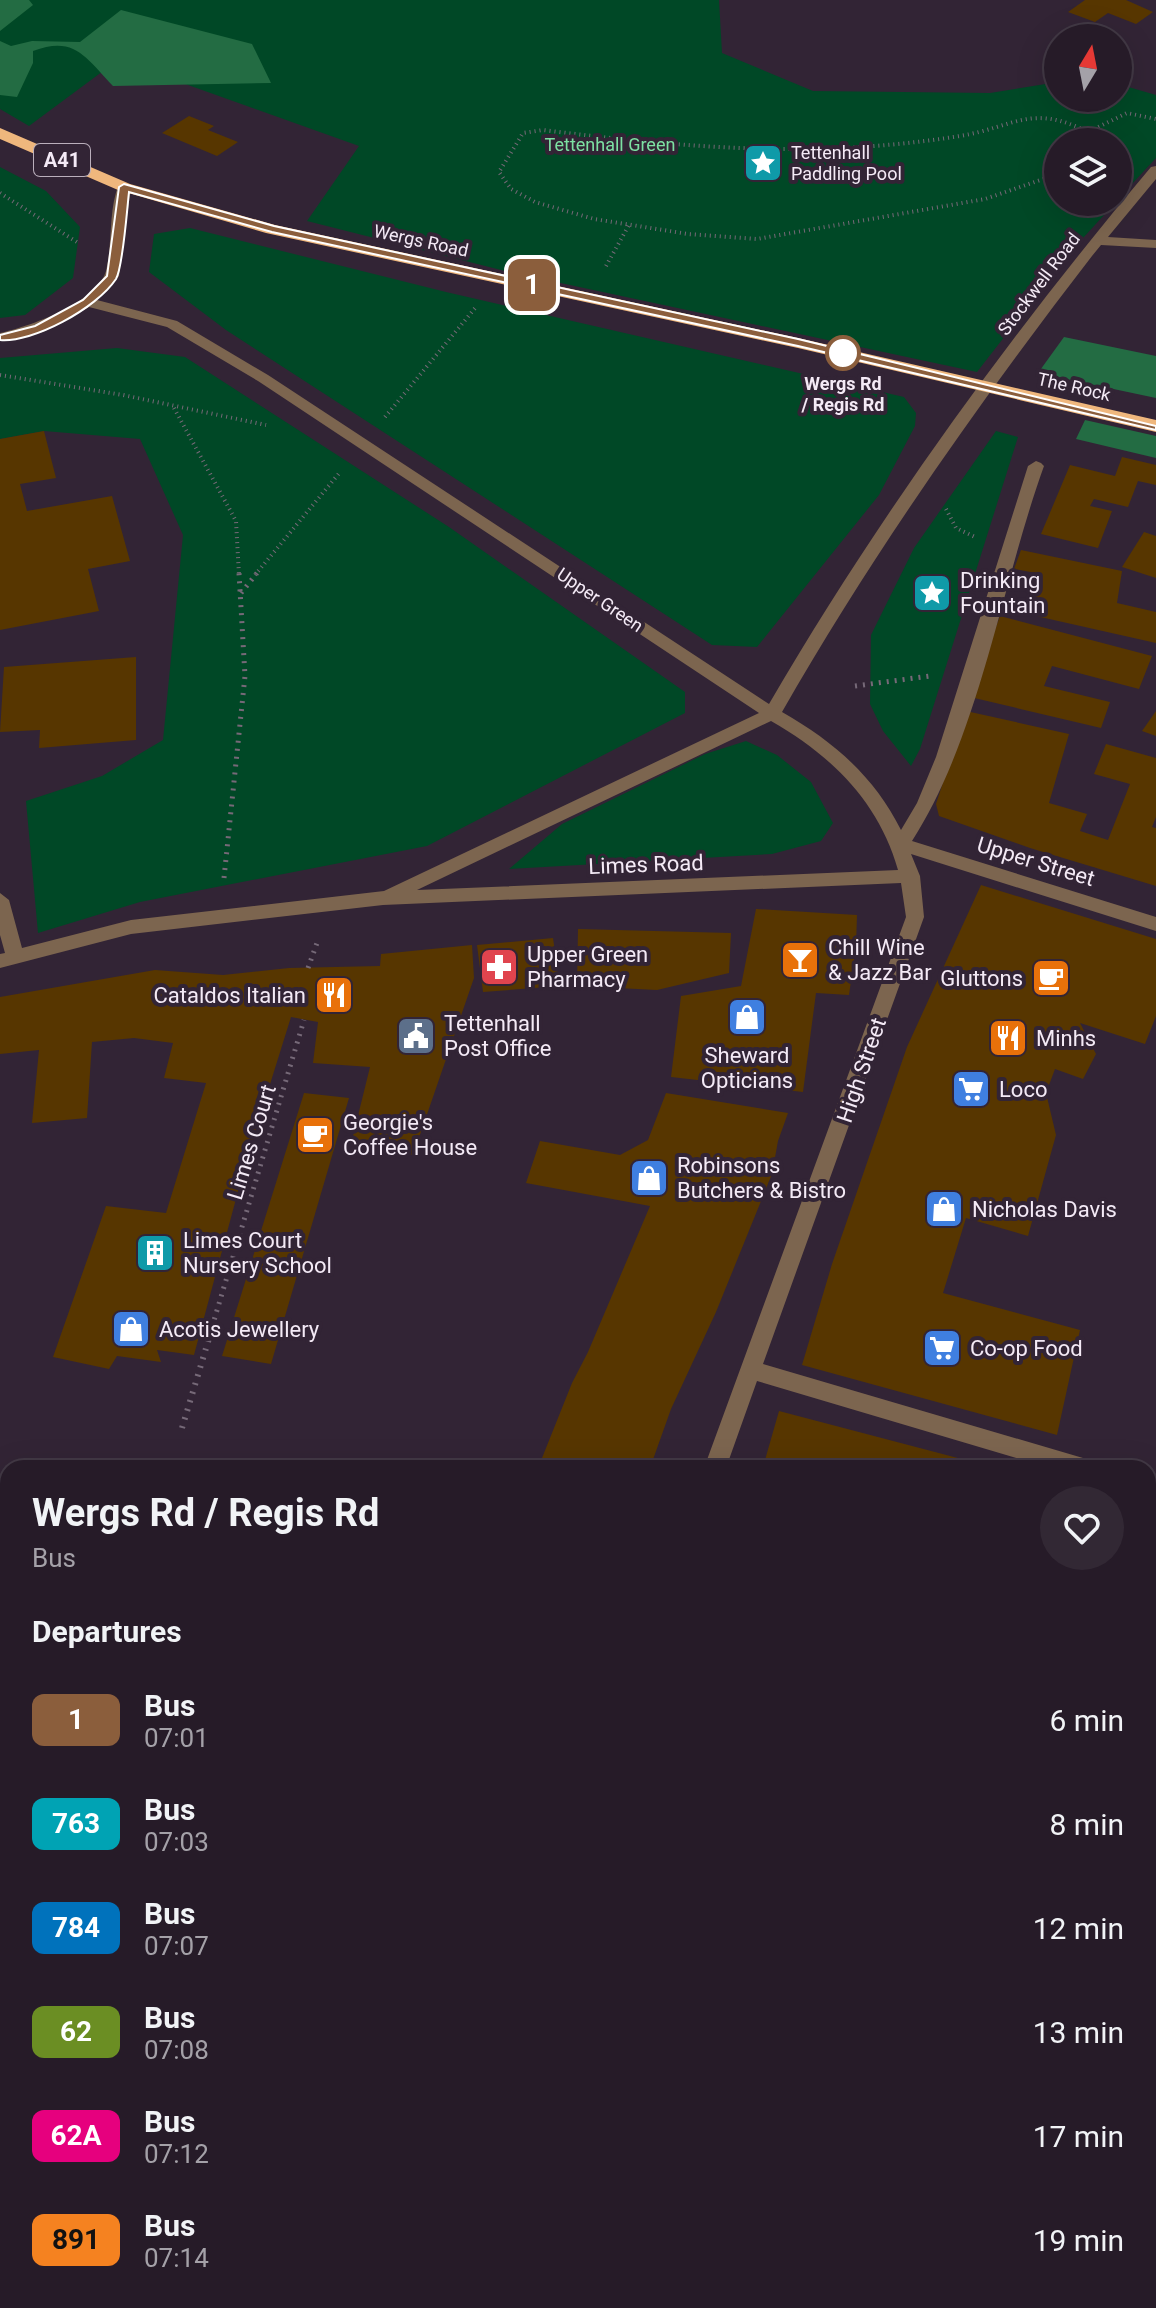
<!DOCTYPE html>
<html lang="en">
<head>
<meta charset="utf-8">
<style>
	:root { --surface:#261b28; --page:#322834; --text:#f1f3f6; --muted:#a4a1a8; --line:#423945 }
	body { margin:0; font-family:Roboto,sans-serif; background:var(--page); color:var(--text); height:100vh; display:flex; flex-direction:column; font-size:30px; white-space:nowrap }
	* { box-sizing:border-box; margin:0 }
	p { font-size:26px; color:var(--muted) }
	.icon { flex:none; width:44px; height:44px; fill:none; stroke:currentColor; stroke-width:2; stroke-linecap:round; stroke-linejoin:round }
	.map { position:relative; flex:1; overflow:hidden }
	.drawer { position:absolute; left:0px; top:1460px; width:1156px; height:848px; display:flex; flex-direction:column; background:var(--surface); border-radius:24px 24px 0 0; box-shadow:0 8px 32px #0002,0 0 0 2px var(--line) }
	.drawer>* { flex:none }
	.badge { padding:0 16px; border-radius:12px; font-size:28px; line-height:52px }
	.needle { width:52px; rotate:10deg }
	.controls { position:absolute; left:1044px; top:24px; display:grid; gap:16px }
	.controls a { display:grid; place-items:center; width:88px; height:88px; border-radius:50%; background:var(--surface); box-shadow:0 8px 32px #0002,0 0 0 2px var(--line); font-size:40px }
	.map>.badge { position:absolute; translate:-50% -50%; box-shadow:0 0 0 4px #fff }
	h2 { padding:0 32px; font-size:30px; line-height:72px }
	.round { display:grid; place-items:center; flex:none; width:84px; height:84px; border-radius:42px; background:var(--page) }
	.headline { display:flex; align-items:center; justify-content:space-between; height:136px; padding:0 32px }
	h1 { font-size:38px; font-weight:700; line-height:60px }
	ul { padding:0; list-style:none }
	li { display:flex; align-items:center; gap:24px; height:104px; padding:0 32px }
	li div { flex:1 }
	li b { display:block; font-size:30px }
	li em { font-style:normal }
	li .badge { min-width:88px; font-weight:700; text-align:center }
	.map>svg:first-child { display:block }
</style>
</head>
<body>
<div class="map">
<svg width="1156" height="2308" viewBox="0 0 1156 2308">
	<rect width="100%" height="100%" fill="#322435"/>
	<path fill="#004826" d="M0,0H719L722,53L813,91L990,93L1058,82V98H1118V84L1156,95V158L1118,199V142H1058V202H1116L1072,250L977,372L505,271L307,221L359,146L118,60L29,126L0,109Z
		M0,167L46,191L80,227L73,278L25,315L0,318Z
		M190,228L446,292L904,397L916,413L915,426L879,495L757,647L712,645L226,330L149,272L154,234Z
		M117,348L185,357L449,527L685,692V713L427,846L140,902L38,933L26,801L102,776L163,740L183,535L140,439L44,431L0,439V358Z
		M996,431L1018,437L920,749L911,766L883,731L870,704L871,635L914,548Z
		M746,741L777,755L811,782L833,823L821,841L772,854L509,869L562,824L705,754Z"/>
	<path fill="#236c43" d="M0,0H29L33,5L0,31Z
		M121,10L252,44L271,83L113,86C86,58 75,35 33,51V63L17,97L0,95V41L11,46L32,41L80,42Z
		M1064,337L1156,356V398L1038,373Z
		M1085,420L1156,436V458L1076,439Z"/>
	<path fill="#573600" d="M1085,0H1126L1153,12L1136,24L1108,13L1095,22L1068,12Z
		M189,116L214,126L208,130L238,142L217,156L162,133Z
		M44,431L56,478L20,484L27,511L112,496L130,561L88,569L99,611L0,630V439Z
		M1122,457L1156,465V485L1138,481L1128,507L1094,499L1090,506L1112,511L1098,548L1041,534L1070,465L1115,476Z
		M1144,532L1156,536V578L1122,567Z
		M1021,550L1122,571L1117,603L1156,612V643L1027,614L1041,574L1014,569Z
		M1000,616L1152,656L1139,689L1052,666L1044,686L1110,702L1101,728L970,697Z
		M136,657V740L39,748L40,730L0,732L4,667Z
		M966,711L1069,734L1049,803L1087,814L1080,831L1108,840L1130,784L1094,774L1106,744L1156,758V817L1152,827L1156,828V886L1030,848L939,816L936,804Z
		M1156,711V736L1142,731Z
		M981,885L1156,939V1016L1145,1044L1080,1023L1096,1054L1083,1079L1055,1069L1046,1093L1056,1135L1028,1236L966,1218L943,1293L1080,1330L1057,1435L802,1365L832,1264L907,1047Z
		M756,909L857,915L856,946L849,995L816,993L803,1092L671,1077L681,996L741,986Z
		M578,929L731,933L729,973L657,990L577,986Z
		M553,938L560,986L483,992L477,945Z
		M472,945L474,978L413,1155L351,1144L370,1067L313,1063L318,1022L291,1017L247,1158L194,1355L157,1350L161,1362L117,1356L109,1369L53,1357L106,1206L166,1213L206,1083L164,1078L173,1043L134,1038L92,1042L87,1118L32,1123L39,1050L0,1054V997L155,970L223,975L289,968L380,966L381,954Z
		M304,1093L349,1098L271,1364L222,1356Z
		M666,1093L788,1113L778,1141L772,1174L716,1312L671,1409L650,1468H538L572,1383L588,1352L650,1206L526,1183L540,1141L620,1155L648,1140Z
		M779,1411L992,1467V1468H768L763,1467Z
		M1148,1757H1156V1842H1148Z
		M0,2184H8L5,2282L0,2281Z
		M626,2300H780L778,2308H624Z
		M1006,2300L1005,2308H909L887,2301Z"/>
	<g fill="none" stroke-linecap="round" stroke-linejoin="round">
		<path stroke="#766978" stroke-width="4" stroke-dasharray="1 4" stroke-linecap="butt" d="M1097,142L1088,132L1127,113L1156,119
			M1058,174L985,199L757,239L688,234L594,219L535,202L511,189L499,172L523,133L543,130C686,148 816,159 960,136C1015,127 1031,103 1088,132
			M0,193L80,244
			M606,266L629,225
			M0,375L123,395L266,425
			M174,408L236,521L239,575
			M385,417L476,307
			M946,509L956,528L975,537
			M255,575L341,471"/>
		<path stroke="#766978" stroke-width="5" stroke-dasharray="2 6" stroke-linecap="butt" d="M241,593L257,573
			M855,686L930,676
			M224,878L245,676L239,573
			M308,968L317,943
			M212,1327L304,1020"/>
		<path stroke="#766978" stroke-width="6" stroke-dasharray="2 7" stroke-linecap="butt" d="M182,1428L213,1325"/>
		<path fill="#7c654f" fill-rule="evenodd" d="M1156,166V179L1108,237L1156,240V248L1101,245L1092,256C980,401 873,553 782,712C833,741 874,776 901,830L917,803L936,757L1028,466L1036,461L1041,463L1044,466C1001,585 980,735 912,841L1156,917V931L911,854L920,876L924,917L763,1364L1083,1458L1091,1461L1094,1468H1050L757,1381L726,1468H704L906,917L901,883L383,905L131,934L0,968V954L5,953L0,935V893L9,900L22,948L131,920L384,891L759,713L258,381L167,327L89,307L43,332L0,341V333C28,327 97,303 106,271C113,243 108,210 119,184L131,187L119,276L97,300L177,321L268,375L769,704C879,515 1012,332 1151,167ZM771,721C831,755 879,802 898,870L417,890Z
			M1148,1476H1156V1496H1148Z
			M1148,2114L1156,2117V2143L1148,2140Z
			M435,2300H463L461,2308H433Z"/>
		<path fill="#efb77d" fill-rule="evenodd" d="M0,128L130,184L275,225L798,338L1156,420V432L798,348L266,233L118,190L0,139Z"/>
	</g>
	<path fill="#8b5e3c" stroke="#fff" stroke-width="2" d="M124,184L274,226L798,339L1156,426V430L798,346L272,232L129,192C127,209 123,267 116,279C96,309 32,343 0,340V335L35,326L83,300L107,276L119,187Z"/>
	<defs>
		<symbol id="sight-square" viewBox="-11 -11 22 22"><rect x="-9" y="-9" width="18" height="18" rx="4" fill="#0f9aa8" stroke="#322435"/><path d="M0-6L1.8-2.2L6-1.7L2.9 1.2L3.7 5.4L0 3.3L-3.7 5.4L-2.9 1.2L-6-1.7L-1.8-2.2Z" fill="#fff"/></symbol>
		<symbol id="bar-square" viewBox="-11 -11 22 22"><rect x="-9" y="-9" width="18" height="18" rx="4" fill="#e8710a" stroke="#322435"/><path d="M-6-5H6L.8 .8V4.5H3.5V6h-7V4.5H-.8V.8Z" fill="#fff"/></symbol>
		<symbol id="pharmacy-square" viewBox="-11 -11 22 22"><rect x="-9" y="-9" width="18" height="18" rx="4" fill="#e0444e" stroke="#322435"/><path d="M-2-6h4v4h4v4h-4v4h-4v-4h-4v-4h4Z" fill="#fff"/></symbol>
		<symbol id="cafe-square" viewBox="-11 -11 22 22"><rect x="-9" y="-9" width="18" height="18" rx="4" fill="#e8710a" stroke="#322435"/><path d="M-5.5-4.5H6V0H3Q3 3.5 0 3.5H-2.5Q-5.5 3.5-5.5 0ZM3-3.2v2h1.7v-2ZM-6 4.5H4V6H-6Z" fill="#fff"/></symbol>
		<symbol id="restaurant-square" viewBox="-11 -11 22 22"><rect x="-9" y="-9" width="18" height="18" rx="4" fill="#e8710a" stroke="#322435"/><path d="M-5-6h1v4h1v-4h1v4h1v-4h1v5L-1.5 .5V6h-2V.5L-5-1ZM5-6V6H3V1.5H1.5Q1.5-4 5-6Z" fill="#fff"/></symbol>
		<symbol id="shop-square" viewBox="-11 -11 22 22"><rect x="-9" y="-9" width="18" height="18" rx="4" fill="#3f7fe0" stroke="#322435"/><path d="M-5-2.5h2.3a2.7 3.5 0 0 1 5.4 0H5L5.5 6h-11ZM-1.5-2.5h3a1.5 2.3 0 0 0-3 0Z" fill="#fff"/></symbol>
		<symbol id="civic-square" viewBox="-11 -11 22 22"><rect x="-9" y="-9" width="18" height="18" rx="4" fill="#5c6f8a" stroke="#322435"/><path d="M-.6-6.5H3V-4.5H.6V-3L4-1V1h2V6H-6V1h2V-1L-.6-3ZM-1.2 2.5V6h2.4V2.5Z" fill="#fff"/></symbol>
		<symbol id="supermarket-square" viewBox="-11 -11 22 22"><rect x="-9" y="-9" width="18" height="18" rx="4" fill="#3f7fe0" stroke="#322435"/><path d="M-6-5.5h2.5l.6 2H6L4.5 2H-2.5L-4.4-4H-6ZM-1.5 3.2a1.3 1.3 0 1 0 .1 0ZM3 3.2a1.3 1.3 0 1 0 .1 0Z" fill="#fff"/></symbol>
		<symbol id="building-square" viewBox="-11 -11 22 22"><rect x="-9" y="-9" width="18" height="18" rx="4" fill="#0f9aa8" stroke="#322435"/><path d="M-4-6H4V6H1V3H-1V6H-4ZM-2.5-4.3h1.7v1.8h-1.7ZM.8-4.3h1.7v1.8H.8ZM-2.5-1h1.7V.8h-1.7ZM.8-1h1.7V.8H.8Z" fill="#fff"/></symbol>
	</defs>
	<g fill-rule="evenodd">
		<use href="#sight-square" x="741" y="141" width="44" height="44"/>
		<use href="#sight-square" x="910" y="571" width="44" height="44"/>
		<use href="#bar-square" x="778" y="938" width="44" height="44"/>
		<use href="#pharmacy-square" x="477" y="945" width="44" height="44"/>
		<use href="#cafe-square" x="1029" y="956" width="44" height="44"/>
		<use href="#restaurant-square" x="312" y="973" width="44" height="44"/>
		<use href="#shop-square" x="725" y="995" width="44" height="44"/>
		<use href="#civic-square" x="394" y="1014" width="44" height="44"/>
		<use href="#restaurant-square" x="986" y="1016" width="44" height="44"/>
		<use href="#supermarket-square" x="949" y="1067" width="44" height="44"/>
		<use href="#cafe-square" x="293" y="1113" width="44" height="44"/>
		<use href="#shop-square" x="627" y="1156" width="44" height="44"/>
		<use href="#shop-square" x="922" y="1187" width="44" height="44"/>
		<use href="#building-square" x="133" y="1231" width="44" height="44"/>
		<use href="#shop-square" x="109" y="1307" width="44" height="44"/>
		<use href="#supermarket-square" x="920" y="1326" width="44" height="44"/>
	</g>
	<circle fill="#fff" stroke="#8b5e3c" stroke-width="4" cx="843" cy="353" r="16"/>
	<g text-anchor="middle" stroke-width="8" stroke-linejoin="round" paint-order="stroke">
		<g font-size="18" fill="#7de1a3" stroke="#322435">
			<text x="610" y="151">Tettenhall Green</text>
		</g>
		<g font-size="18" fill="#f4eaf6" stroke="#322435" text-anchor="start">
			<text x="791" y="159">Tettenhall<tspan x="791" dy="21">Paddling Pool</tspan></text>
		</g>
		<g font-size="18" fill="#f4eaf6" stroke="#322435">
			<text transform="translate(421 241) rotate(12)" y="6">Wergs Road</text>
			<text transform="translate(1039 284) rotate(-53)" y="6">Stockwell Road</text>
			<text transform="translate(1074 387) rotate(13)" y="6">The Rock</text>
			<text transform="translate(600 600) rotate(34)" y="6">Upper Green</text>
		</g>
		<g font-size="18" font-weight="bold" fill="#f4eaf6" stroke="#322435">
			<text x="843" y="390">Wergs Rd<tspan x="843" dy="21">/ Regis Rd</tspan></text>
		</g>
		<rect fill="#322435" stroke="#baafbc" stroke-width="2" x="34" y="144" width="56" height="32" rx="6"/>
		<g font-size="20" font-weight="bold" fill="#f4eaf6">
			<text x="62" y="167">A41</text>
		</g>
		<g font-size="22" fill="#f4eaf6" stroke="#322435" text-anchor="start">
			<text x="960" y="588">Drinking<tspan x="960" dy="25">Fountain</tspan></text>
			<text x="828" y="955">Chill Wine<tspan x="828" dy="25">&amp; Jazz Bar</tspan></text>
			<text x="527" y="962">Upper Green<tspan x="527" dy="25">Pharmacy</tspan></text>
			<text x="1023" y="986" text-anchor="end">Gluttons</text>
			<text x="306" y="1003" text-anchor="end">Cataldos Italian</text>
			<text x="444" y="1031">Tettenhall<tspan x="444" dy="25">Post Office</tspan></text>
			<text x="1036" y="1046">Minhs</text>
			<text x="747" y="1063" text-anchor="middle">Sheward<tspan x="747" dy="25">Opticians</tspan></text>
			<text x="999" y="1097">Loco</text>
			<text x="343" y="1130">Georgie's<tspan x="343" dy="25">Coffee House</tspan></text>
			<text x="677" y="1173">Robinsons<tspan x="677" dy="25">Butchers &amp; Bistro</tspan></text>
			<text x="972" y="1217">Nicholas Davis</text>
			<text x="183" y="1248">Limes Court<tspan x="183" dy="25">Nursery School</tspan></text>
			<text x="159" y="1337">Acotis Jewellery</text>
			<text x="970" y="1356">Co-op Food</text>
		</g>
		<g font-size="22" fill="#f4eaf6" stroke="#322435">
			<text transform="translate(1036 861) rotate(17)" y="8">Upper Street</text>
			<text transform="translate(646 864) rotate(-2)" y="8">Limes Road</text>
			<text transform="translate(861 1070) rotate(-71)" y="8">High Street</text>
			<text transform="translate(251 1142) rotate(-73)" y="8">Limes Court</text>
		</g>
	</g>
</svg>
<div class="controls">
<a><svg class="needle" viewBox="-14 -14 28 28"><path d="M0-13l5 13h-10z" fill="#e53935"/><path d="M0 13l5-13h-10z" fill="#a4a1a8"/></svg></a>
<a><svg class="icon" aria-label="layers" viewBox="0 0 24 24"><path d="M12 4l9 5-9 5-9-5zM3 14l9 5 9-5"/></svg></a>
</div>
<b class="badge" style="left:532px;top:285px;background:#8b5e3c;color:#fff">1</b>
<section class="drawer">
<div class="headline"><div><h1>Wergs Rd / Regis Rd</h1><p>Bus</p></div><a class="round"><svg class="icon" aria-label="heart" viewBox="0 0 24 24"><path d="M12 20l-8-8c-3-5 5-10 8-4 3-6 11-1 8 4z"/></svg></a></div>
<h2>Departures</h2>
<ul>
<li><span class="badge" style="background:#8b5e3c;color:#fff">1</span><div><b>Bus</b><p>07:01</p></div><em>6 min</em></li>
<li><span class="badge" style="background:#00a3b4;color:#fff">763</span><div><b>Bus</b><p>07:03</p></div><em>8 min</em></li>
<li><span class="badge" style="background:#0072bc;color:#fff">784</span><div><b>Bus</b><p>07:07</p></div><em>12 min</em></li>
<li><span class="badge" style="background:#6b8e23;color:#fff">62</span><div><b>Bus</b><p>07:08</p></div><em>13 min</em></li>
<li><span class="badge" style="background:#e6007e;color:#fff">62A</span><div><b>Bus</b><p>07:12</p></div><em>17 min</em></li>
<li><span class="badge" style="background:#f58220;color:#111">891</span><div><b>Bus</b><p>07:14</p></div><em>19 min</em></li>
</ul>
</section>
</div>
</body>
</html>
